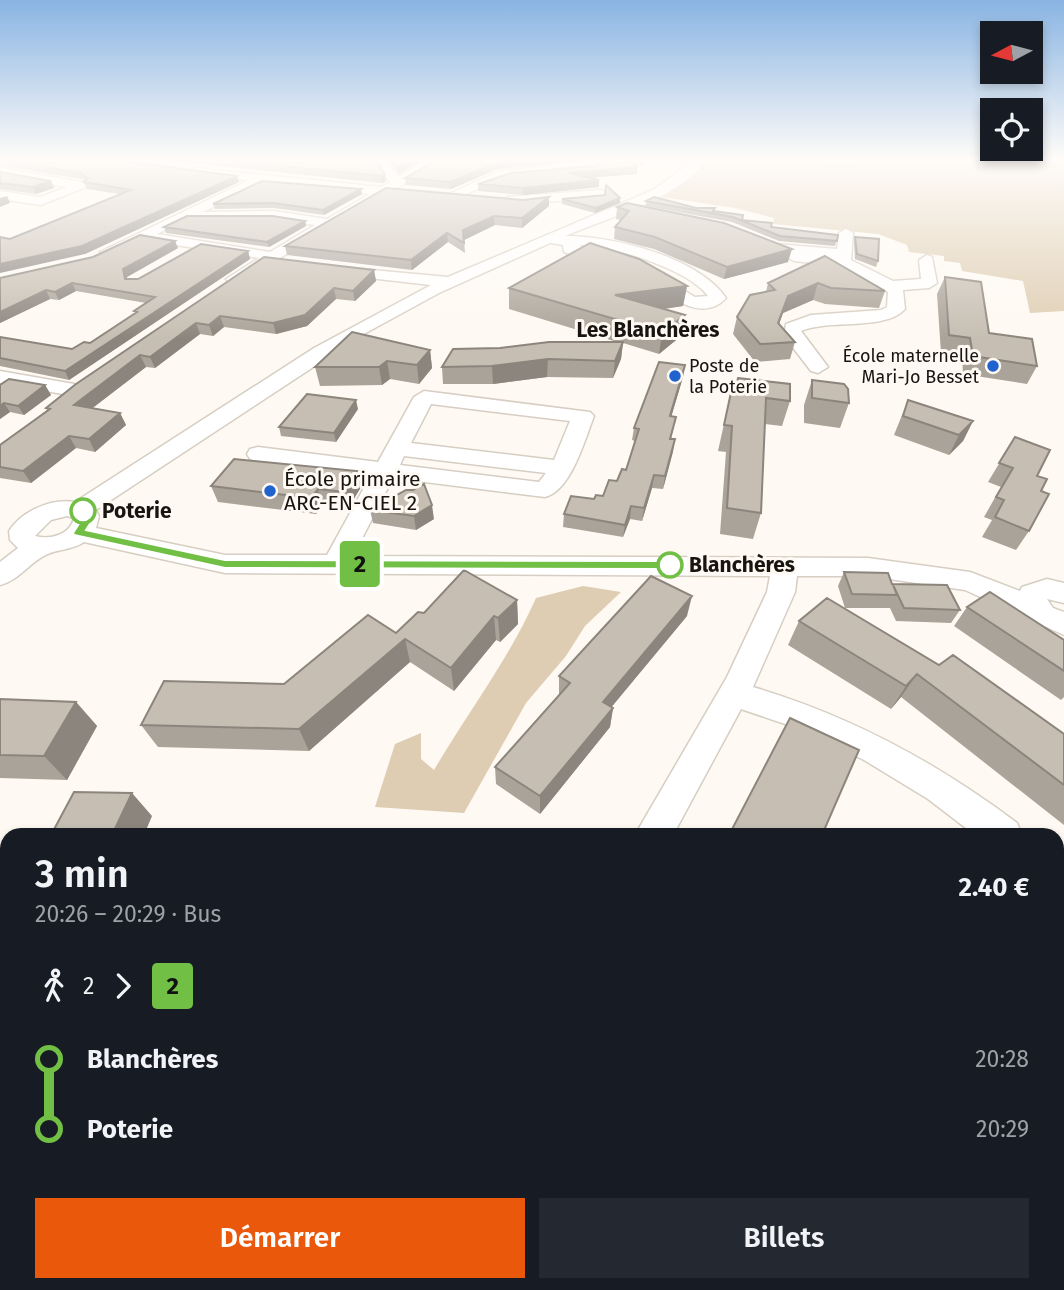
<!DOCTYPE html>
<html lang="fr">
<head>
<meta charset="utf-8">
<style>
	:root { --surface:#171b24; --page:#242831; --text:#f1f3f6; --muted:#9ea1a6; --accent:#ea580c }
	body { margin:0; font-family:"Fira Sans",sans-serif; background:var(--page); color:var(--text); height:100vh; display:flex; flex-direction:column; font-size:26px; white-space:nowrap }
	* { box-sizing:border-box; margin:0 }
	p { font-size:23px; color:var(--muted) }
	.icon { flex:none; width:38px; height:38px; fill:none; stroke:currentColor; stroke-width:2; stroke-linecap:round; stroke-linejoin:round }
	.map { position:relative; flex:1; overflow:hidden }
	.details { position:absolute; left:0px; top:828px; width:1064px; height:464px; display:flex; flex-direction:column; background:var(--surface); border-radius:21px 21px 0 0; box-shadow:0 4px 10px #0003 }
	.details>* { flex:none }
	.badge { padding:0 14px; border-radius:5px; font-size:24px; line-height:46px }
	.needle { width:46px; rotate:263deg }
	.tools { position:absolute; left:980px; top:21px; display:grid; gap:14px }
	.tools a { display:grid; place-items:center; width:63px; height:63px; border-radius:0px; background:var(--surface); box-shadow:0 4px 10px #0003; font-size:35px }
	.map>.badge { position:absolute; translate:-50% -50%; box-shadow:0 0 0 4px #fff }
	.legs { display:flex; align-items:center; gap:10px; height:77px; padding:0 35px; font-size:23px }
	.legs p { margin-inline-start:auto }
	.headline { display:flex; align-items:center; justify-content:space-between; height:119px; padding:0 35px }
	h1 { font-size:38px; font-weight:600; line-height:52px }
	.button { display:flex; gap:14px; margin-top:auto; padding:14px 35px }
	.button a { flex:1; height:80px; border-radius:0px; background:var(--accent); color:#fff; font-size:28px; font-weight:600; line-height:80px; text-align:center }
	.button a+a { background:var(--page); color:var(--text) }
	ul { padding:0 35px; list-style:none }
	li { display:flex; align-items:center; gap:24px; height:70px; font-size:26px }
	li i { display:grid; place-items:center; width:10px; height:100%; margin:0 9px; background:currentColor }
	li i::after { content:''; width:18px; height:18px; margin:-9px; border:5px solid; border-radius:50%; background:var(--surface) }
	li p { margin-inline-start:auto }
	li:first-child i { background:linear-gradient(#0000 50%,currentColor 0) }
	li:last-child i { background:linear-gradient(currentColor 50%,#0000 0) }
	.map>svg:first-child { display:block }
</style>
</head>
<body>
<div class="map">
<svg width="1064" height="1290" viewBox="0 0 1064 1290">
	<rect width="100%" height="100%" fill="#fef9f2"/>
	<path fill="#decdb2" d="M711,159L861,163L860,159H1016L1064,162V311L1030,313L1023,281L962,271L960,263L944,261V256L909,252L907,245L878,234L773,224L774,218L735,208L661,197L689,180Z
		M583,586L621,592L585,626L566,656L526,703L464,813L375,807L395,744L421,733V759L434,770C468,712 509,659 536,598Z
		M1057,915L1064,922V1290H466L465,1285L1057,1284Z
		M7,1249V1284H435V1290H0V1261Z"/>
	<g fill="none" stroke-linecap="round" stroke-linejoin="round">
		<defs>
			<path id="minor" d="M372,159H384L399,177L430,159H444L393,191L392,195H385L240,282H228L226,279L259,258L144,240L112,255H102L100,252L249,180L198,175L194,174V168L381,187L390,182ZM265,182L370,194L327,219L274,211L203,212ZM188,219H274L315,225L270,252L157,234Z
				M601,159H613L603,166L499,179L456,199L445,196L497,172Z
				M696,159H708C673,202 614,215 565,236C613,236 698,257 726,298C699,327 663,289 638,276C616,265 588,260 564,252L563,245L550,243L439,293L362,335L96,510L99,516L96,528L225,555H327L371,475L258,461L250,459L247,454L250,449L258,447L378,462L414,397L424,391L590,412L594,416C585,439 571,491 545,497L393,478L353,556L868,558L970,572L1020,591L1022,587L1047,579L1064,583V603L1047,599L1053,608L1064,612V635L965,590L868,576H797L795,592L753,687C851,716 936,762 1017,823L1022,835H975L928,799L864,760L797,728L741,709L673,835H635L727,677L767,592L770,576L225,573L84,542C71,551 53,549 42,557C27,566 17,581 0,585V562L18,548L10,540L9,531C22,511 51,498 75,502L314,348L431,285L334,274L326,269L328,266L448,277L653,190ZM578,245C611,245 688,269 708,296L695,297L648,269ZM431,404L570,421L554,460L411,443ZM404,456L546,473L539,482L400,465ZM67,516L74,518C70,535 50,540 35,536L51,520Z
				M1056,159H1064V163Z
				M0,168L82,182L88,186L41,205L0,199V191L40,197L67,187L0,176Z
				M599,190L604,191V197L508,205L501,201L508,197Z
				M846,229L853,233L851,260L893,281L921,279L919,260L927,255L932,257L937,283L929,288L903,290L905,309C886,331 829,319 801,331L828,367L818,373L811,371L784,336L786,324L811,315L881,310L887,307L888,292L840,266L794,261L769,248L776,244L837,249L839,233Z
				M0,371L74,384L84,390L74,396L0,383Z
				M1057,859L1064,862V902L1057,899Z
				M7,1066V1116L0,1119V1069Z"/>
		</defs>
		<use href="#minor" stroke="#d6cec2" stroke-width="3"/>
		<use href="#minor" fill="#fff" fill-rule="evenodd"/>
	</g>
	<path fill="#aaa399" d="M0,159L239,182L85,254L10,239L119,194L87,189L84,182L85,181L82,179L0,166Z
		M152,159H375L386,181L382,183Z
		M387,159H425L399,174Z
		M438,159H600L497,169L451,189L406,185L405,178Z
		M608,159H646L645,165L636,166L637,167V174L589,178L599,180V187L523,195L478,191V184L593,166L606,161Z
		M0,172L51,181L54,188L36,194L0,189Z
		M362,194L324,215L274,208L215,209L213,204Z
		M562,199L620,203L595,213L562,204Z
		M646,201L696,208H715L714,212L771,227L838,235L835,246L779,241L732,222L646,206Z
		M549,206L522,228L495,225L464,240L465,253L448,242L412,270L287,255L285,246Z
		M617,207L788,262L724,279L654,249L614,239L615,227L621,220L616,219Z
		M305,221L306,226L269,247L166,233L164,227Z
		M855,237L878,261L876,267L855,259L854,242Z
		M178,248L127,277V279H138L248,251L250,259L69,380L0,366V337L72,349L90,343L135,313L134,311L146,303L76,291L59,300L50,299L0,323V278Z
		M825,256L885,291L879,308L825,304L813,300L783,313L779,324L795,342L790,359L755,362L733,334L737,317L766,292L768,283Z
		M264,257L374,270L376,281L355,301L336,299L307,326L276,334L224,327L213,336L200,334L155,368L146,367L92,408L120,413L126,425L95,452L76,448L31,483L0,478V445L47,410L46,408Z
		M945,277L989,333L1037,366L1027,384L963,374L962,356L941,353L937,294Z
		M687,286L683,306L664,309L685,315L681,336L659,354L623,343L621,359L613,378L547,377L493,384H443L442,367L500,348L617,342L509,309V288Z
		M430,350L432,368L419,384L390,379L382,385L320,386L315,367Z
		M683,377L671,416L676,417L671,439H675L669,466L663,489L652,488L642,521L630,519L623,537L563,527L564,514L603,496L617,481L626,470L635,441L632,440L634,428Z
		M812,380L849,403L840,428L804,423V405Z
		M733,383L790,401L782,426L765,424L761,513L753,539L720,534L726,452L718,451Z
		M0,385H45L51,395L24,415L10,412L0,419Z
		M908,400L973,421L963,441L949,455L894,435Z
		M358,409L336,442L281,436L279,427Z
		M1015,437L1037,476L1041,491L1029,531L1016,550L982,537L992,520L984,517L1001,487L988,482Z
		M357,471L361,487L349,507L322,505L316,514L218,502L211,486Z
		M370,510L434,519L416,530L373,523Z
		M844,572L892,584L960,610L951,623L896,621L890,608H845L838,586Z
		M517,600L518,624L500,642L496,640L454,691L410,662L309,751L158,747L141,725L284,684L396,633L424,613Z
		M967,607L1064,640V697L1061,700L954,626Z
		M687,616L611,707L613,708L610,727L540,814L496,784L495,767L559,696V676Z
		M799,621L939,665L1064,734V825L901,697L891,709L788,645Z
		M0,699L76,702L97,726L67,780L0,778Z"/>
	<path fill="#8b857d" d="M413,159H425L399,174L398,167Z
		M536,159H600L497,169L451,189L450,182L496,163Z
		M646,159L645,165L627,166L628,160Z
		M637,167V174L569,179V173Z
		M385,174L386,181L382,183L381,176Z
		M237,176L239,182L85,254L0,273V264Z
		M599,180V187L523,195V188Z
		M51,181L54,188L36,194L33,187Z
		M361,189L362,194L324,215L323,210Z
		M7,196L10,203L0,207V198Z
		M549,197V206L522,228V218Z
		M620,198V203L595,213L596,208Z
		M494,216L495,225L464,240L463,230Z
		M305,221L306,226L269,247L267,242Z
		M447,233L448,242L412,270L411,260Z
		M175,241L178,248L127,277L128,288L125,279L123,269Z
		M792,249L788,262L724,279L727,267Z
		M248,251L250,259L69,380L65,371Z
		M374,270L376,281L355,301L353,291Z
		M72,283L76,291L59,300L55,292Z
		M818,283L813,300L783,313L773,341L778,323L788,296Z
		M687,286L683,306L614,316L615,295Z
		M334,288L336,299L307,326L276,334L273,323Z
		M46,290L50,299L0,323V312Z
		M685,315L681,336L659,354L662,333Z
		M220,316L224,327L213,336L209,325Z
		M196,323L200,334L155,368L150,357Z
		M623,342L621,359L613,378L615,361Z
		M430,350L432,368L419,384L417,365Z
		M140,355L146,367L81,417L74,405Z
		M548,359L547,377L493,384L492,366Z
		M387,361L390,379L382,385L379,367Z
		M685,365L683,377L668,428L670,416Z
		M45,385L51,395L24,415L18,406Z
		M356,400L358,409L336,442L334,433Z
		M4,403L10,412L0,419V406Z
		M120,413L126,425L95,452L89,439Z
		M973,421L963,441L949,455L959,435Z
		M69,436L76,448L31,483L23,471Z
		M675,439L673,452L663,489L665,476Z
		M357,471L361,487L349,507L345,492Z
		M654,475L652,488L642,521L644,508Z
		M318,489L322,505L316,514L311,498Z
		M432,505L434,519L416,530L414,516Z
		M631,506L630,519L623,537L625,525Z
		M692,596L687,616L600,721L603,702Z
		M517,600L518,624L500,642L498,618Z
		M494,616L496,640L454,691L451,668Z
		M405,639L410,662L309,751L299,729Z
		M917,674L901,697L891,709L906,686Z
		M76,702L97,726L67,780L44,756Z
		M613,708L610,727L540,814V796Z
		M132,793L152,816L144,835H112Z
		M7,990V1032L0,1038V996Z"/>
	<path fill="#c6beb2" stroke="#8b857d" stroke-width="2" d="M0,159H109L237,176L82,246L0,264V237L10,239L131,190L84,182L88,178L80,173Z
		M212,159H375L385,174L381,176Z
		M391,159H413L398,167Z
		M438,159H536L496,163L450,182L405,178Z
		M608,159H639L628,160L637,167L569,173L599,180L523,188L478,184L511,173L593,166L606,161Z
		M0,172L51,181L33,187L0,183Z
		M262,181L361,189L323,210L273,203L213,204Z
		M606,185L620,198L596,208L562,199L605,195Z
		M386,188L523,200L549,197L522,218L494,216L463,230L464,243L447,233L411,260L285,246Z
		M654,197L696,208H715L713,211L743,215L742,220L772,223L771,227L838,235L837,241L780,236L733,217L646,201Z
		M627,203L724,223L792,249L727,267L655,237L615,227L629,211L617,207Z
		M187,216H272L305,221L267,242L164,227Z
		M140,235L175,241L123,269L125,279H138L201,244L248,251L65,371L0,358V337L72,349L84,342L90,343L137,312L134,311L155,297L72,283L55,292L46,290L0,312V278L93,257Z
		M855,237L879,239L878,261L857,254Z
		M590,243L639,259L687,286L615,295L685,315L662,333L509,288Z
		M825,256L885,291L831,288L818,283L788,296L778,323L795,342L760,344L737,317L750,295L775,290L768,283Z
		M264,257L374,270L353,291L334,288L305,315L273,323L220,316L209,325L196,323L150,357L140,355L74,405L120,413L89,439L69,436L23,471L0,467V445L50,409L46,408L76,384Z
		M945,277L981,282L989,333L1032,339L1037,366L973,356L970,338L949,335Z
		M352,332L430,350L417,365L387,361L379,367H315Z
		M549,342H623L615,361L548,359L492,366L442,367L453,349L500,348Z
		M659,362L685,365L670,416L676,417L670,439H675L665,476L654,475L644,508L631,506L625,525L564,514L571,496L594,499L596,495L603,496L609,480L617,481L622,469L626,470L639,429L634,428Z
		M738,378L790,384V401L766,398L761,513L727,508L732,426L724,425L733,383H737Z
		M9,379L45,385L18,406L4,403L0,406V385Z
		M812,380L844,384L848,389L849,403L812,398Z
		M307,394L356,400L334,433L279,427Z
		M908,400L973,421L959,435L903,416Z
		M1015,437L1050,450L1037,476L1047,479L1041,491L1049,494L1029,531L995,517L1004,500L996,497L1013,468L999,463Z
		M234,459L357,471L345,492L318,489L311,498L211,486Z
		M424,484L432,505L414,516L370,510L406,490H413Z
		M464,570L517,600L498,618L494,616L451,668L405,639L299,729L141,725L164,681L284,684L368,615L396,633L418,612L424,613Z
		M844,572L888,573L892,584L947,585L960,610L904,608L893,585L897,595L852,594Z
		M651,576L692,596L603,702L613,708L540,796L495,767L570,683L559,676Z
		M990,592L1064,640V671L967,607Z
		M827,598L939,665L953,655L1064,734V785L917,674L906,686L799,621Z
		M0,699L76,702L44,756L0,755Z
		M790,718L859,750L822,835H729Z
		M74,792L132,793L112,835H51Z
		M7,916V990L0,996V924L4,921Z"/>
	<linearGradient id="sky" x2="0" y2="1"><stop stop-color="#89b4e3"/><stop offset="0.47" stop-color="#fffcf9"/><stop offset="1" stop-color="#fffcf9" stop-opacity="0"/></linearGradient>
	<rect width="1064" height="339" fill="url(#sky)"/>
	<path fill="#71bf44" stroke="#fff" stroke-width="2" d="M83,508L93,519L86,530L225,560L670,561L676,565L670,569L225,568L74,535L73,533L82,519L77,511Z"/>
	<g fill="#2063cf" stroke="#fef9f2" stroke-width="2.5">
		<circle cx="993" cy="366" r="7"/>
		<circle cx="675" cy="376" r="7"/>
		<circle cx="270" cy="491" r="7"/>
	</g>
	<g fill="#fff" stroke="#71bf44" stroke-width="3.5">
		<circle cx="83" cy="511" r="12"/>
		<circle cx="670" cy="565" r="12"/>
	</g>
	<g text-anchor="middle" stroke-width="6" stroke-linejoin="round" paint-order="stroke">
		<g font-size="18" fill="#181510" stroke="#fef9f2" text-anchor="end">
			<text x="979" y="362">École maternelle<tspan x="979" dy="21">Mari-Jo Besset</tspan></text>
			<text x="689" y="372" text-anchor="start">Poste de<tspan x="689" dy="21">la Poterie</tspan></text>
		</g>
		<g font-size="21" font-weight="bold" fill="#181510" stroke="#fef9f2">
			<text x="648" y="337">Les Blanchères</text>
		</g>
		<g font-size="21" fill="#181510" stroke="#fef9f2" text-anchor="start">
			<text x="284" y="486">École primaire<tspan x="284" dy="24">ARC-EN-CIEL 2</tspan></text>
		</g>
		<g font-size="21" font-weight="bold" fill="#181510" stroke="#fef9f2" text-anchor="start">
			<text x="102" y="518">Poterie</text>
			<text x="689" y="572">Blanchères</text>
		</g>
	</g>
</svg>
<div class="tools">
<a><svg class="needle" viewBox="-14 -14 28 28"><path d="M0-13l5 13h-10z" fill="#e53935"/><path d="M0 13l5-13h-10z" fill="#9ea1a6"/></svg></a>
<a><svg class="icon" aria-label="locate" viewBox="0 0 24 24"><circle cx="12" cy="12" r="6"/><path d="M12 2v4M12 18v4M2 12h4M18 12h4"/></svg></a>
</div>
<b class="badge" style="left:360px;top:564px;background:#71bf44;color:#111">2</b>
<section class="details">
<div class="headline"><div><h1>3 min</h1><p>20:26 – 20:29 · Bus</p></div><b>2.40 €</b></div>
<div class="legs"><svg class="icon" aria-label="walk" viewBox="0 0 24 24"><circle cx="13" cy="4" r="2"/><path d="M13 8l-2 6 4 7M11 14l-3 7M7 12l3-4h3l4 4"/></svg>2<svg class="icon" aria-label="forward" viewBox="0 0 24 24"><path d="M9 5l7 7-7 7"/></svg><b class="badge" style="background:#71bf44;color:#111">2</b></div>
<ul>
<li><i style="color:#71bf44"></i><b>Blanchères</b><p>20:28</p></li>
<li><i style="color:#71bf44"></i><b>Poterie</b><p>20:29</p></li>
</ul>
<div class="button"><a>Démarrer</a><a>Billets</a></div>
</section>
</div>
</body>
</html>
